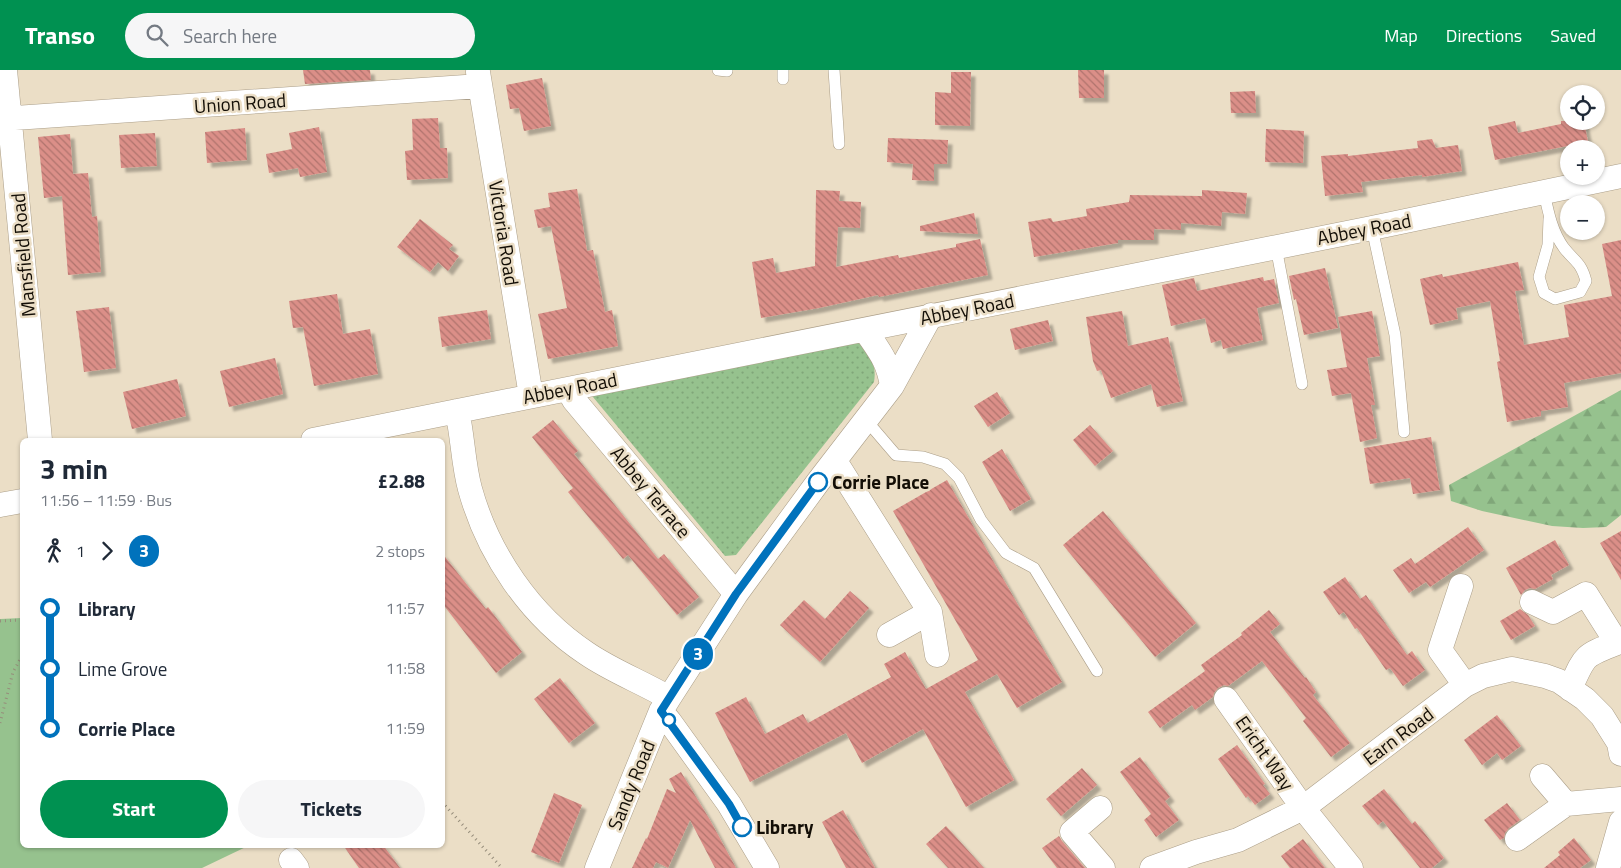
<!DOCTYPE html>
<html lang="en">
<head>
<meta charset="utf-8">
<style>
	:root { --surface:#fff; --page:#f6f6f7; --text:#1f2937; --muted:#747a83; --accent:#009151 }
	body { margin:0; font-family:"Titillium Web",sans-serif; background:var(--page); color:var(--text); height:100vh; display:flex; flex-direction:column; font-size:19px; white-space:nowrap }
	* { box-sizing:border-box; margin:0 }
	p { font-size:16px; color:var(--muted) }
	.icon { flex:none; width:28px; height:28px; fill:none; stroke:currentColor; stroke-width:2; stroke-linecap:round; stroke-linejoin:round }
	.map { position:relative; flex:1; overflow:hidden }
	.panel { position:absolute; left:20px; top:368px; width:425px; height:410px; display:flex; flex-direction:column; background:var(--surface); border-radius:8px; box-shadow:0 1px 4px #0004 }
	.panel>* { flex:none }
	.badge { padding:0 10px; border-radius:16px; font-size:18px; line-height:32px }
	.fabs { position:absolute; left:1560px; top:15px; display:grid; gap:10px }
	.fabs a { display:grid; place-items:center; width:45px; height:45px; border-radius:50%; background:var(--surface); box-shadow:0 1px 4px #0004; font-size:25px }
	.map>.badge { position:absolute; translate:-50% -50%; box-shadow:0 0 0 2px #fff }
	.legs { display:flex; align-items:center; gap:8px; height:55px; padding:0 20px; font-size:16px }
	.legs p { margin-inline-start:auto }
	.head { display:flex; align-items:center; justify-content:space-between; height:85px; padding:0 20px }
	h1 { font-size:28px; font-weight:700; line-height:38px }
	.action { display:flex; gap:10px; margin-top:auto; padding:10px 20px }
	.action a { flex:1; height:58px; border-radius:30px; background:var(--accent); color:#fff; font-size:20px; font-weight:700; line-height:58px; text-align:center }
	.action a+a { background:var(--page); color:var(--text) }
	ul { padding:0 20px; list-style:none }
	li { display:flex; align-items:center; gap:18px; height:60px; font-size:19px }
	li i { display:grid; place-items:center; width:8px; height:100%; margin:0 6px; background:currentColor }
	li i::after { content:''; width:12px; height:12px; margin:-6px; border:4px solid; border-radius:50%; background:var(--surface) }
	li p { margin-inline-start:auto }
	li:first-child i { background:linear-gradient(#0000 50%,currentColor 0) }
	li:last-child i { background:linear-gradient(currentColor 50%,#0000 0) }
	header { display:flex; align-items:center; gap:30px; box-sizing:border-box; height:70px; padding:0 25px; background:var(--accent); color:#fff }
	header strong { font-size:24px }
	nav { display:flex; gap:28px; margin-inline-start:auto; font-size:18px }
	.search { width:350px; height:45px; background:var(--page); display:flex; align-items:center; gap:12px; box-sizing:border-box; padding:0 18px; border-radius:28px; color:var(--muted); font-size:19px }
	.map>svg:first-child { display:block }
</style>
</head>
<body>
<header>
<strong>Transo</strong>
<div class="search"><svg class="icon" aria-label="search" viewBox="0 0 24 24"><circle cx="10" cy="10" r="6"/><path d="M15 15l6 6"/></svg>Search here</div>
<nav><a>Map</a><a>Directions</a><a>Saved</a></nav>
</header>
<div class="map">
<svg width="1621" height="798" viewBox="0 0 1621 798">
	<defs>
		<pattern id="grass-dots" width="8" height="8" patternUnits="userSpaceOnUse" patternTransform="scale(1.25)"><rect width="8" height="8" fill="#96c28e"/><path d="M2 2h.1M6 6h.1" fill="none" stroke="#80a679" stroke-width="1.8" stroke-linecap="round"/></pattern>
		<pattern id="forest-firs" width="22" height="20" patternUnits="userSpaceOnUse" patternTransform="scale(1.25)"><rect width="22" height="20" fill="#96c28e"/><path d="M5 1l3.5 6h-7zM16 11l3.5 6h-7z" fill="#80a679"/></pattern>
		<pattern id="building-back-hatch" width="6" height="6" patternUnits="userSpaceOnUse" patternTransform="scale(1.25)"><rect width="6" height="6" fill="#db8f88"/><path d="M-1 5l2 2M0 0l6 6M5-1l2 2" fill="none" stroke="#b0736d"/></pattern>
		<filter id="shadow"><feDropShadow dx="4.5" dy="4.5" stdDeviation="1" flood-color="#0004"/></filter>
	</defs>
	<rect width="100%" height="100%" fill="#ebdec6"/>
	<path fill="url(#grass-dots)" d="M858,272C870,283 877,295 874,312L736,485L725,486L588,321Z"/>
	<path fill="url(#forest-firs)" d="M1621,320V445L1606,457L1583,458L1552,456L1482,441L1451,431L1449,415Z"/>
	<path fill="#96c28e" d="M22,548V775H250L202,798H0V549Z"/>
	<path fill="url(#building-back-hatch)" filter="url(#shadow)" d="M303,0H370L371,10L305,14Z
		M1078,0H1104V28H1079Z
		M951,2H971L970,56L935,55V22L951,23Z
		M542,8L551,56L524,61L519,38L510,39L506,15Z
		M1255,21L1256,43H1231L1230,22Z
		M438,48L440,78H447L448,108L407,110L405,81L413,80L412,49Z
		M1515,51L1518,63L1561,54V51H1584L1588,72L1495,90L1488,57Z
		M319,57L327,102L300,107L298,98L269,103L266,84L292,79L289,63Z
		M245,58L247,90L207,93L205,62Z
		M1266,59L1304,61L1303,93L1265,92Z
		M155,63L157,96L121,98L119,65Z
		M70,64L73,104L88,103L92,147L97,146L101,202L68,205L62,126L44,128L38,67Z
		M888,68L948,70L947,94H934V111L912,110L913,94L887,92Z
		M1432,69L1436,78L1458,75L1462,101L1422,107V105L1361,112L1363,122L1325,126L1321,86L1348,84V86L1418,78L1417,71Z
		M577,119L587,181L593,180L605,242L612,240L618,276L548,289L538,244L567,238L551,156L538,158L534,140L550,137L548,123Z
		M816,120L840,121L839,131L861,132L860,158L838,157L836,197L898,185L899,188L956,177V174L980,169L988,205L879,227L878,225L819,238L761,248L752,192L773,188L776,203L815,196Z
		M1202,120L1247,123L1245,144L1222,142L1221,156L1181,153V160L1154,159V170H1118V173L1034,187L1028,152L1051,148L1053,152L1087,146L1086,139L1129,132L1130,125L1202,126Z
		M974,143L978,164L920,161V156Z
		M420,149L453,175L449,179L459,186L448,201L438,192L430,202L397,177Z
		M1621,170V303L1564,313L1568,337L1541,341V346L1507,352L1497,292L1500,291L1490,231L1456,238L1458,249L1430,255L1420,209L1442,204L1443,207L1518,192L1524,220L1515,221L1524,275L1569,267L1564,235L1612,226L1602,174Z
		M1325,198L1338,258L1304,265L1296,229L1294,230L1289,206Z
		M1263,207L1264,211L1274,209L1279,233L1257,238L1263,270L1223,279L1221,270L1211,273L1205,248L1171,256L1162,215L1194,208L1197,221Z
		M337,224L343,264L370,259L378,304L314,316L303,257L293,258L289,231Z
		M109,237L116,298L84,302L76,241Z
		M487,240L491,269L442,277L438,247Z
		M1122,241L1128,276L1168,267L1183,331L1157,337L1151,314L1111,328L1101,300L1097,301L1093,291L1086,247Z
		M1372,241L1380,286L1367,288L1375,335H1371L1377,368L1360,372L1351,323L1332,326L1327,300L1347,297L1338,247Z
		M1048,250L1053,271L1015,280L1010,259Z
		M275,288L283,324L229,337L220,301Z
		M177,309L186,346L132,359L123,322Z
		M997,322L1010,343L988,357L974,336Z
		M553,350L578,381L574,384L658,489L664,484L699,527L677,545L628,485L623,489L568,422L573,418L532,367Z
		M1090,355L1113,381L1095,396L1073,370Z
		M1431,367L1440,420L1413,424L1410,408L1370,414L1364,378Z
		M1002,379L1031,429L1010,441L982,392Z
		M947,410L1062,612L1017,638L997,604L965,622L1014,710L966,737L923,659L862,693L846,663L750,712L715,643L746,627L765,664L803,644L808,653L891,607L884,594L905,582L926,619L978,590L893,441Z
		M1103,441L1196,553L1155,587L1063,475Z
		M1468,457L1484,480L1430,517L1426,512L1409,523L1393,500L1411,488L1415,494Z
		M1621,461V510L1600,473Z
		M1555,470L1569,495L1551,505L1553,509L1535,519L1530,518L1525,520L1521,525L1506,498Z
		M442,483L486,539L488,537L522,582L496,603L442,533Z
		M1345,507L1360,529L1366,525L1407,585L1412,581L1425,600L1403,616L1390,598L1386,600L1357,558L1355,559L1344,542L1339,545L1323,522Z
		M850,521L869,538L820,592L780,555L804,530L825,549Z
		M1520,539L1528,545L1535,556L1511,570L1500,551Z
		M1269,540L1280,554L1270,562L1305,608L1306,607L1316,622L1313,625L1350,673L1331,687L1303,651L1306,648L1262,591L1228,616L1224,615L1218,618L1214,623L1213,627L1195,640L1192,635L1160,658L1148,642L1205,601L1201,595L1242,565L1241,563Z
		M560,608L595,653L569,673L534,629Z
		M1497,645L1521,676L1502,690L1497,683L1482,695L1464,670Z
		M1237,675L1265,714L1263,715L1270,724L1255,735L1248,726L1246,728L1218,689Z
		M1140,687L1170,727L1165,731L1179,750L1156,767L1144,750L1151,744L1120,702Z
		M1082,698L1097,715L1061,746L1046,729Z
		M681,702L710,750L736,798H715L690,750L668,798L656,792L653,798H632L646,768L647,769L667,719L676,723L669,709Z
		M1384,719L1412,754L1415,751L1444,788L1432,798H1420L1383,751L1378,755L1362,736Z
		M554,723L582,735L559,793L531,782Z
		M1507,733L1520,750L1509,758L1505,763L1504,768L1500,770L1484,750Z
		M843,740L875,798H846L822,752Z
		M946,756L984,798H948L926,774Z
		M1059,766L1062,771L1085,798H1057L1042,778Z
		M1574,768L1591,790L1580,798H1544L1560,785L1558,782Z
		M1303,769L1325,798H1290L1281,786Z
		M343,775H383L400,798H359Z"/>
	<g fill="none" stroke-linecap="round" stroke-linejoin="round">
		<defs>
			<path id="service" d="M718,0L727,1
				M834,0L839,74
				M783,9V0
				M1544,122C1548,141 1552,162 1564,178C1575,192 1581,192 1586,211L1580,222L1555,229L1544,223L1539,207L1548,175L1549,149
				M1372,158L1395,265L1404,362
				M1276,177L1302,314
				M866,350L896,385L923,387L945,394L959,408L981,450L1006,483L1034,498L1097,601"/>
			<path id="minor" d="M5,0L40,370
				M478,2L531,326
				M0,49L480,16
				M865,260C879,281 888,290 892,316
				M568,319L574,330L736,524
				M457,341C463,367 463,394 470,419C488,484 530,546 586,583C612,601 642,612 669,628
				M313,370L1372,158L1621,106
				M835,391L930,542L937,585
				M0,435L22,431
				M1461,516L1440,580L1465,615
				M1532,532L1553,542L1586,524L1617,573C1583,586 1585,585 1570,619
				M889,565L930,542
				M1226,629L1303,738L1351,798
				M661,641L670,652L729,734L767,798
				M1542,706L1566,734
				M1100,738L1072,762L1103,798
				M1517,769L1566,734L1621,729
				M291,790L297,798
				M597,798L661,641L669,628L736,524L818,412L892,316L931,245
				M1152,798L1196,782L1238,770L1303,738L1465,615L1483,606L1512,599L1545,606L1559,611L1585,629L1602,646L1619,673L1621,684
				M1608,798L1621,752"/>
		</defs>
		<use href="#service" stroke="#ab9e88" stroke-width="12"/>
		<use href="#minor" stroke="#ab9e88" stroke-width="25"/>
		<path stroke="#968d7b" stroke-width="3" stroke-dasharray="1 4" stroke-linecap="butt" d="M0,551L22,550
			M0,653L13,602L22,586
			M442,732L502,798"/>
		<use href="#service" stroke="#fff" stroke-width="11"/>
		<use href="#minor" stroke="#fff" stroke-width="24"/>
	</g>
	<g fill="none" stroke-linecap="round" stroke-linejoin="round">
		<defs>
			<path id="line-1" d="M742,757L729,734L661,641L736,524L818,412"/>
		</defs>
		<use href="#line-1" stroke="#fff" stroke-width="11"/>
		<use href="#line-1" stroke="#0072bc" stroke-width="8"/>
	</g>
	<g fill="#fff" stroke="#0072bc" stroke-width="2.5">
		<circle cx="818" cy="412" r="9"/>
		<circle cx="669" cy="650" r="6"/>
		<circle cx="742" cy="757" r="9"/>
	</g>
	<g text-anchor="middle" stroke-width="5" stroke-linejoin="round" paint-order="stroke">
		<g font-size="19" fill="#130e06" stroke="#ebdec6">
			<text transform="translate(240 33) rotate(-4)" y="7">Union Road</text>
			<text transform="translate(1364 159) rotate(-11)" y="7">Abbey Road</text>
			<text transform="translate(504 163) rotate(81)" y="7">Victoria Road</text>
			<text transform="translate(23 185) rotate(-95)" y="7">Mansfield Road</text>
			<text transform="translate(967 239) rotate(-11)" y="7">Abbey Road</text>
			<text transform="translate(570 318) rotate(-11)" y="7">Abbey Road</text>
			<text transform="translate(651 422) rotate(50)" y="7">Abbey Terrace</text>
			<text transform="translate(1398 666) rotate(-37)" y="7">Earn Road</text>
			<text transform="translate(1265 683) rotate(55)" y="7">Ericht Way</text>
			<text transform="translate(631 715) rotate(-68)" y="7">Sandy Road</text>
		</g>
		<g font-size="19" font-weight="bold" fill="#130e06" stroke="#ebdec6" text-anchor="start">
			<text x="832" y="419">Corrie Place</text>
			<text x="756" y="764">Library</text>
		</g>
	</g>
</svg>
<div class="fabs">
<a><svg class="icon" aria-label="locate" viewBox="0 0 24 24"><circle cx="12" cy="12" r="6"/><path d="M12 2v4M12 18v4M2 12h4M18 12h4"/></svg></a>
<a>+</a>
<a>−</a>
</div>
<b class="badge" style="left:698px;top:584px;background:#0072bc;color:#fff">3</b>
<section class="panel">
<div class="head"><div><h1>3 min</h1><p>11:56 – 11:59 · Bus</p></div><b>£2.88</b></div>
<div class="legs"><svg class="icon" aria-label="walk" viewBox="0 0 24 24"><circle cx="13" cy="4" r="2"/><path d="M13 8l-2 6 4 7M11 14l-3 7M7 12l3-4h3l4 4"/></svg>1<svg class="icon" aria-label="forward" viewBox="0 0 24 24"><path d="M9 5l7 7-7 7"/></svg><b class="badge" style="background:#0072bc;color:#fff">3</b><p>2 stops</p></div>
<ul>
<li><i style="color:#0072bc"></i><b>Library</b><p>11:57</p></li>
<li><i style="color:#0072bc"></i><span>Lime Grove</span><p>11:58</p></li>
<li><i style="color:#0072bc"></i><b>Corrie Place</b><p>11:59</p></li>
</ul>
<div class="action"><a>Start</a><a>Tickets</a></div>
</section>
</div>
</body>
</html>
